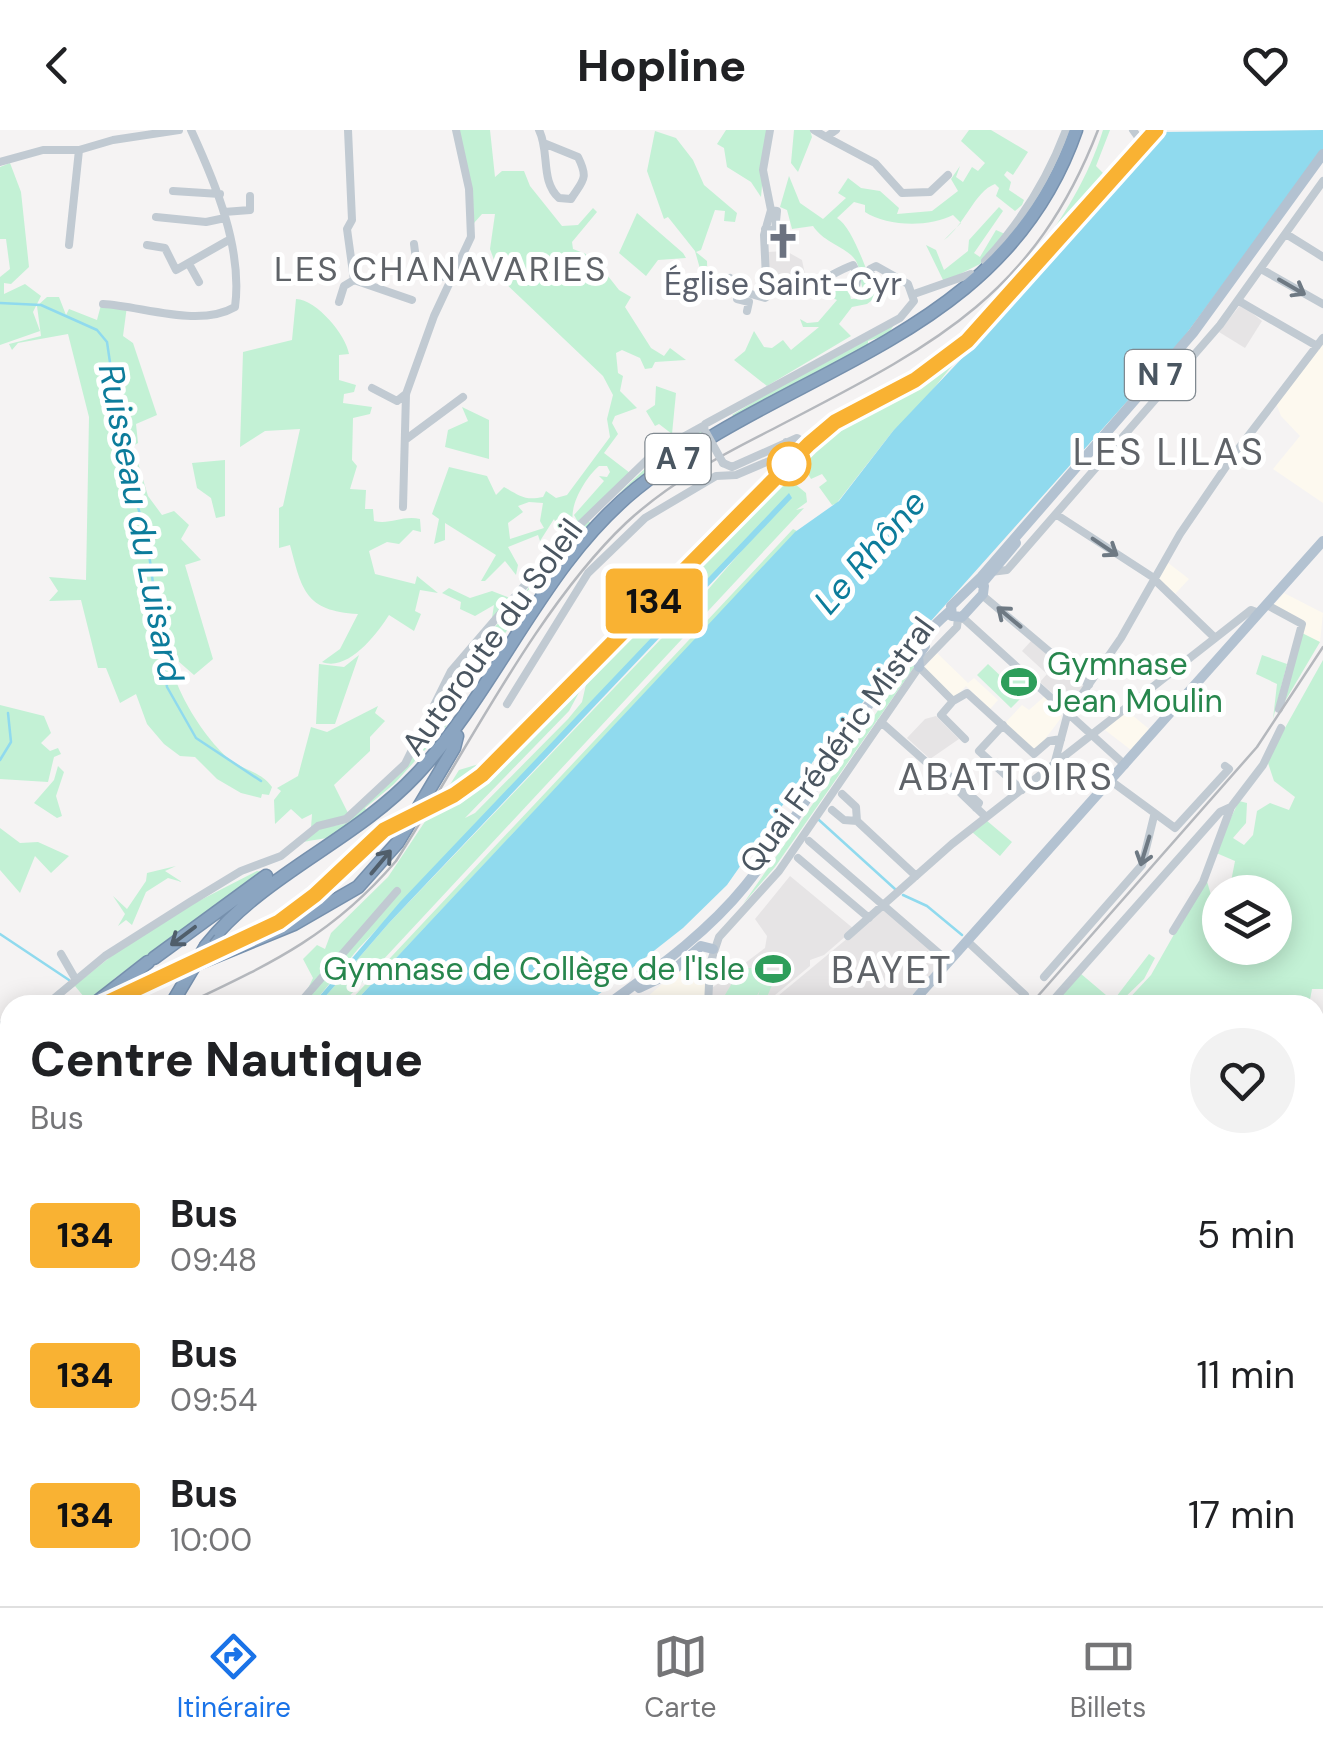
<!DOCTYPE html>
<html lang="fr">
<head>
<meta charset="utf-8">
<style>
	:root { --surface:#fff; --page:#f2f2f2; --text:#202124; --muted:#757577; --line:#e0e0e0; --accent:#1a73e8 }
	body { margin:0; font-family:"DM Sans",sans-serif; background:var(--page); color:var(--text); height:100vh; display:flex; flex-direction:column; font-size:38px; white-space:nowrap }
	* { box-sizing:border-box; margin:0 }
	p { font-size:32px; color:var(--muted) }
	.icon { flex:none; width:55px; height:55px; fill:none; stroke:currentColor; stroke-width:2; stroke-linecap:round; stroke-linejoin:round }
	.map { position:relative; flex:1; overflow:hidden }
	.side { position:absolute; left:0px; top:865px; width:1325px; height:612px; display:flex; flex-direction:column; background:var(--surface); border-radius:30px 30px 0 0; box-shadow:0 5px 25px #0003 }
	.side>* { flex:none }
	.badge { padding:0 20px; border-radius:8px; font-size:35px; line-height:65px }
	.fabs { position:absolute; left:1202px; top:745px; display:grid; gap:20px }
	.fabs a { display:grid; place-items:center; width:90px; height:90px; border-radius:50%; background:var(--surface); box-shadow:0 5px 25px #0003; font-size:50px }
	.map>.badge { position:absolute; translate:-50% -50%; box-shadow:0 0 0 5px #fff }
	.round { display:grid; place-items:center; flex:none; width:105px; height:105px; border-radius:52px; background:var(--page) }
	.overview { display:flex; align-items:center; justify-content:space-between; height:170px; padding:0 30px }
	h1 { font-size:48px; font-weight:800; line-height:75px }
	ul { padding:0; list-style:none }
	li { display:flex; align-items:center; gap:30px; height:140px; padding:0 30px }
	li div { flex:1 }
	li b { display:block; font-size:38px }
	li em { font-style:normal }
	li .badge { min-width:110px; font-weight:700; text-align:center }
	header { display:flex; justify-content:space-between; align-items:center; height:130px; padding:0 30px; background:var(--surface); font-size:45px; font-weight:800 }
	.tab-bar { display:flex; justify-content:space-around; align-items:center; height:140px; border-top:2px solid var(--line); background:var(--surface); font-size:28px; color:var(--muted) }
	.tab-bar a { display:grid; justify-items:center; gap:5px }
	.tab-bar .selected { color:var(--accent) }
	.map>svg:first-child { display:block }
</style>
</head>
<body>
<header><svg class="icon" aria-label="back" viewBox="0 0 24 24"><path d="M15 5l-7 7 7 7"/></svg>Hopline<svg class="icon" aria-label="heart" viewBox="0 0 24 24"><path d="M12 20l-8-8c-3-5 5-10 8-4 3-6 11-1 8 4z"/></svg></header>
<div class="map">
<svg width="1323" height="1476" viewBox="0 0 1323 1476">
	<rect width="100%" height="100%" fill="#f5f3f3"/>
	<path fill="#fdf9ef" d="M1323,212V373L1273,339L1300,306L1281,286L1276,273Z
		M1167,432L1189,449L1175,464L1158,448Z
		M1284,463L1323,483L1320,512L1300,502L1305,494L1272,477Z
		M937,523L968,553L974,548L998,570L990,579L966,556L954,568L924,538Z
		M1045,566L1061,581V588L1036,621L1005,593L1022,575L1029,580Z
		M1126,580L1149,599L1131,620L1105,600Z
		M698,831L705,838V875H638L687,832Z"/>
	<path fill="#e6e4e5" d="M786,121L802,130L807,154L784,160L769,149L767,122Z
		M1241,174L1262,191L1245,218L1219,202Z
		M1031,511L1084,555L1072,574L1066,576L1040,552L1047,544L1022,521Z
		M936,586L959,609L930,629L907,608L925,589Z
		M790,746L854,799L824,825L810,830V836L763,875H712V858L765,818L767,806L755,789Z
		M884,778L940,828V834L903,875H767Z"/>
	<path fill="#c3f1d5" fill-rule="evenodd" d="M459,0H490L495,47L502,41H524L530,56L562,96L578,95L593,78L597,82L572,112L573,119L586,124L585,134L593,127L619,160L631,167L625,177L651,218L664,226L670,218L686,230L655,232L652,238L645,239L640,228L622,220L616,223L618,243L623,246L620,261L637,278L615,286L612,293L618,304L604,323L630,343L578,392L574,385L604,351L599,346L607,347L610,342L607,336H599C585,348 567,378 574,396L560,402L554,389L540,411L538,405L508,417L518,435L516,445L505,431L485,451H481L496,425L445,393V410L434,414L439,389L432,384L449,337L487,346L496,365L504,357C519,365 524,371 543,367L546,361L556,368L567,365L610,307L607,289L613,265L603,246L501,149L490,119L495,84H482L474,93ZM529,372L543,373L540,391L544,398L510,409L508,393L523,382L518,376Z
		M726,0H767L761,67L751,52L727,37L724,18L717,14Z
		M794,0H810L812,7L798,42L791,33Z
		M969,0H991L1028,22L1013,45L1007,41L1004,45L1011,52L1009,60L1024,70L1022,75L1015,81L996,66L999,58L995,54C975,61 964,96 944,110L961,93L953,85C928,98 886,96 865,82V75L854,72L837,88C851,96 864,134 871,151L865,162C857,150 864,137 851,125C838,114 823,111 813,96L792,99L787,80L780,77L789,46L800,73L823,89L846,68L838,63L848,48L861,58L880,61L899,78L897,84L932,81L958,61L951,49L960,36L956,47L963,52L972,37L978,41L985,33L961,11Z
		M1103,0H1110L1096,36L1108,48L1005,166L1002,163C1046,114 1083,64 1103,0Z
		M655,1L676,8L693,30L704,55L737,83L735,92L724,91L725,81L715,80L701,120L696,122L707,131L708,167L695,121L668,87L664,89L647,41Z
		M10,33L21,62L29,137L11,154L4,153V164L25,154L41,166L33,182L40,201L0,215V147L10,139L6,109H0V37Z
		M999,77L1003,81L974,123L980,127L996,100L1005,104L980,134L944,152L926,115L936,120L944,140L968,121L969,110Z
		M637,83L683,123L686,128L658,130L646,146L619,123Z
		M879,154L883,162L867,174L852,177L839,194L851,206L767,256L734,230L745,221L754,201L764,217L772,218L783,210L791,220L819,197H803L800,189L807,193L818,192L837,170L829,166L839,158L849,161L851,169L866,168Z
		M47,167H59L66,185L69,179L97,190L101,175L127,176L123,206L133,213L157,285L136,294L138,313L133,316L148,366L162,385L174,381L189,395L181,409L201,430L185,435L213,529L194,545L170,524C170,555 207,613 232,631C246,641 261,642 272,657L269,665L262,664L261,668L241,663L217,649L195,627L180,626L164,614L147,594L136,564L120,573L106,538H98L81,470L49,471L58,461L49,447L86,450L89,287L68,204L18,213L12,220L9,214L41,206L37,176Z
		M296,169C317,170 346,205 349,224L339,225V250L356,255L354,262L344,264L343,273L372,277L370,284L353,288L352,330L357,336L350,359L366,360L365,379H373L374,391C390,395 403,385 420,389L421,402L413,400L399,414L387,412L369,421L375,444L415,454L417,446L438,463L420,460L415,481L421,484L414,501L389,485C377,504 348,542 322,532L340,519L358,484C305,481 302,460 290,415L279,418V378L283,376L300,299L265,301L240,317L243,222L292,210Z
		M894,195L887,205L868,211V215L736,288L732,285L825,228Z
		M964,221L913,284L893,301L836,374L832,375L819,357L827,351L822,344L811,349L804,337H798L797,333L853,287Z
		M656,256L676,263L672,304L659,294L655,296L646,281L655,275Z
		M462,277L489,290V329L445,317L448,300L468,291Z
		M702,300L705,305L656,334L617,365L668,317Z
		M225,330V386L216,388L211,368L197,358L192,333Z
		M789,349L806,363L807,372L796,380L804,378L341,875H318L389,793L705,463L791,364L358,819L312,875H300L313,848L303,829L317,815L325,819L331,803L388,747L432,681L477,655L583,555L569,581L465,688L475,683L568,589L582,572L587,550L765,365L771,366Z
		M587,390L591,393L535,464L538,452L525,463L544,435Z
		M793,399L797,401L352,875H346Z
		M449,458L470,468L492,461L510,468L492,488L494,475L475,486L460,479L461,472L442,463Z
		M508,483L516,489L479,537L445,598L394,654L365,678L367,681L327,708L302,712L321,698L344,694L406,637L453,541Z
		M1300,502L1320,512L1281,578Z
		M918,523L917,533L775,737L743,774Z
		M359,525L335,594H316L319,534L344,537Z
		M1262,525L1287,534L1273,589L1277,554L1256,544Z
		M1323,530V859H1312L1309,875H1123L1151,845L1206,748L1211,765L1220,773V818H1275V762H1229L1235,731L1214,722L1239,671L1247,673L1246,693L1233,708L1244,715L1253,705L1257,681L1270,673L1289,680L1295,667L1274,651L1267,630Z
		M988,534L1007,552L1018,542L1033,556L1011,578L977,545Z
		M549,571L479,644L443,666L459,640L479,634Z
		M0,575L44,586L51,603L41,613L50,621L58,618L61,624L54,627L48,652L0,649Z
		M378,576L375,583L385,591L370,607V621L334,655L348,683L337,691L311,698L312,684L302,689L291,679L275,694L274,670L281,661L277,658L298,646L311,597L327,602Z
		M58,636L64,642L56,666L62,686L57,688L34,673L54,650Z
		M986,690L1012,712L1000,726L972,702Z
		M0,698L20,713L38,712L69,726L51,743L35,726L20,763L0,740Z
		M176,736L165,741L182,752L168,748L146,762L132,795L126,790L118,796L125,784L113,766L127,779L146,751L147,743Z
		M257,741L265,742L115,848L88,875H74L84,867L75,856L50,875L123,817L183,779Z
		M1149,824L1155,828L1144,849L1117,875H1052L1080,843L1113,871Z
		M741,838H753L773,853L766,869L758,866L760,860L752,875H719Z
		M1315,959L1323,962V1309L1315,1304Z
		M10,1347V1407L0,1410V1354Z
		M1323,1443V1476H1060L1058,1470L1315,1468V1444Z
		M99,1468H247V1476H91Z
		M373,1468H468V1476H377Z
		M560,1468H674L675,1476H558Z
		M826,1468H1020V1476H822Z"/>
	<path fill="#90daee" d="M1323,0V19L1181,211L880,548L848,593L835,600L727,755L683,798L585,875H352L795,402L839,371L893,301L986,203L1161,2Z
		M789,363L792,368L389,793L318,875H312L400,772Z
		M10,1147V1334L0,1340V1151Z"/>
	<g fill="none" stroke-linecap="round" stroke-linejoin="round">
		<path stroke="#90daee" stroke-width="2.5" d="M0,173L41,175L97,200L107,212L124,328L147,409L167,557L196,608L261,651
			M0,630L11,612L8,583
			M819,690L895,759
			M903,765L927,776L962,805
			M0,804L69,850
			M1023,869L1026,875
			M1315,1022L1323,1021
			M1315,1048L1323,1060
			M408,1468L410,1476
			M676,1468L677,1476"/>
		<defs>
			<path id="highway" d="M206,816C264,743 353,712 416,645C499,557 541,436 636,359C789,234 1003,211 1076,0
				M154,828L266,746
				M143,856L294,794L358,757L398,712L454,618L457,606
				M93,875L148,832
				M72,1476L80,1468"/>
		</defs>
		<use href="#highway" stroke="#7690ad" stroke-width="15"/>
		<path stroke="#c1cad2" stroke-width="8" d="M348,0L352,90L347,99L354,150
			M539,0C550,22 540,51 559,68L571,69C583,50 589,49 578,27L546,14
			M814,0L826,7L836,0
			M1133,0L1143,14
			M826,7L875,33L902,63L930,62L948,45
			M0,32L43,20H79L113,10L179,0
			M173,61L220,64
			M224,82L250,80V66
			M156,87L206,92L225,88
			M765,99L775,101L777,81L771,80
			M1286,104L1323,127
			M414,114L418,144L454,148
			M69,115L79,20
			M147,115L165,118L176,140L227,111
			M985,131C1020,93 1048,48 1066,0
			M189,134L199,152
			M1261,139L1323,174
			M730,148L740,161L765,168L774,162
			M354,150L412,170
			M737,160V169L749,172L747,181
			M914,164L971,144
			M1239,171L1317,216
			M339,172L344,156L354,150
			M103,174C142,176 199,198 235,177C243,119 215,52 191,0
			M372,258L397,271L406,264
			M704,299L705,294L900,188L914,171L908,154L876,136L870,139L873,158L862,166L855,162L858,145L853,135C829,143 800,170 771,159L766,148L764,105L771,80L763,40L770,0
			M405,310L463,267
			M723,333L732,337L797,308L809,315
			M403,377L406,264L434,186L471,107L469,59L456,0
			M1057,385L1154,448
			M991,442L1007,440L1220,195L1323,51
			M1157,452L1214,507
			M982,465L1089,555
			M1267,475L1302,494L1279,579
			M962,487L1125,635
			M919,537L953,571L941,585L965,609
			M953,571L967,563L1034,624L1049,611L1061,609
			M507,574L588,443L645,388L716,346L736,345L781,326L786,312
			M881,592L925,631
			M1003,595L979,621L1022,660
			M1054,635L1067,586L1121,508L1180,404L1236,322L1323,208
			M1111,651L1175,698L1229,639L1225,636
			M842,664L856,677L857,691
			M976,678L979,673L947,644L945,648C959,661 972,674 986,687
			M832,680L844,690L857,691L916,746
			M809,711L949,832
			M798,728L869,788
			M1173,801L1203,752L1231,677L1263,635L1281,598
			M848,806L952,714L1251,480L1259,483
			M967,811L1025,865
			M61,824L76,850
			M1044,847L1142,735L1154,686
			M46,875L105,826L190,772L241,741L281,726L318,696L346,689L405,634L451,541L561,413L654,323L703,296
			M298,875L397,761
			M708,875L710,834L719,807L779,741L921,534L957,497L958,488
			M1049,875L1220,682L1231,677
			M0,896L10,890
			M0,969L10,964
			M1315,1350L1323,1345
			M377,1468L383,1476"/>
		<path stroke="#b3c2d1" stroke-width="10" d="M985,450L1016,413
			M977,451L984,456L983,464L962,487L952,486L951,476L981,447L1193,203L1323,24
			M919,537L918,526L925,516
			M454,665L497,632L809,315L835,292L915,250L967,211L1156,0
			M260,803C314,774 347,722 399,692
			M639,858L669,844L701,816L713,819
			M102,875L149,854
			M607,875C656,839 707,803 745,756C817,668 864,556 950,481
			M910,875L1323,411
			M0,921L10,916
			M0,1413L10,1411
			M0,1424H10
			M29,1476L36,1468"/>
		<use href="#highway" stroke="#8ba5c1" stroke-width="12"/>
		<path stroke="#b5b8bd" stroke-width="2.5" d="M184,875C270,834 332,806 396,731C464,626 537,477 626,393C669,353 721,325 773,299C926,219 1032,171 1098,0
			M1030,875L1257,617L1323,517
			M0,962L10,957
			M0,1473L10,1467"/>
		<defs>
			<path id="highway-bridge" d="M206,827L220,809
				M171,875L206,816"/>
		</defs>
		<use href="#highway-bridge" stroke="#7690ad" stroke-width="15" stroke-linecap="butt"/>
		<path stroke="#c1cad2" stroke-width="8" d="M704,299L723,333"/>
		<path stroke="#b3c2d1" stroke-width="10" d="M399,692L454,665"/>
		<use href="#highway-bridge" stroke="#8ba5c1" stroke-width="12"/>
	</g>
	<defs><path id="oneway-shaft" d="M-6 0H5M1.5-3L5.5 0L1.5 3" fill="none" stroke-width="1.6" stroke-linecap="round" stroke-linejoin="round" transform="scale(2.5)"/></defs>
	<g stroke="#6e7983">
		<use href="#oneway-shaft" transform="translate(1292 157) rotate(30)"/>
		<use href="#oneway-shaft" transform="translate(1105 417) rotate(34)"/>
		<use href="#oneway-shaft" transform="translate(1009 487) rotate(-140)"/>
		<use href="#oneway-shaft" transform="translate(1145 721) rotate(107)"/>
	</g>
	<g stroke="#505e6b">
		<use href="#oneway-shaft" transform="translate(381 732) rotate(-50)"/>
		<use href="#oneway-shaft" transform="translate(183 806) rotate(143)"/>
	</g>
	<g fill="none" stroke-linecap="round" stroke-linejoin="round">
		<defs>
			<path id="line" d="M102,875L279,792L315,765L384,700L454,665L482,645L809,314L835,292L915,250L967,211L1156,0"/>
		</defs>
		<use href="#line" stroke="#fff" stroke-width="22"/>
		<use href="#line" stroke="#f9b233" stroke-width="15"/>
	</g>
	<defs>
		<symbol id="church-bare" viewBox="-9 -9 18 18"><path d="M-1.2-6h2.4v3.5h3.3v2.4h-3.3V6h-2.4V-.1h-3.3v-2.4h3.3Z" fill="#6b7280" stroke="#fff" stroke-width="2.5" paint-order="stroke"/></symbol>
		<symbol id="stadium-bare" viewBox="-9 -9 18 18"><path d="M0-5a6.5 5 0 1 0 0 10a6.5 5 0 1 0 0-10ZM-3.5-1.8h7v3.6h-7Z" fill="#2e9e5b" stroke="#fff" stroke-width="2.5" paint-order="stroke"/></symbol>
	</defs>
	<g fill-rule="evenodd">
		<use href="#church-bare" x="758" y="86" width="50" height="50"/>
		<use href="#stadium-bare" x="994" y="527" width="50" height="50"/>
		<use href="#stadium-bare" x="748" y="814" width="50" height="50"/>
	</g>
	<circle fill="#fff" stroke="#f9b233" stroke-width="5" cx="789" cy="334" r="20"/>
	<g text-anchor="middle" stroke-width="10" stroke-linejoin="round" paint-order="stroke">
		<g fill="#fff" stroke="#808990" stroke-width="2.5">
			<rect x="1125" y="220" width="70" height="50" rx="8"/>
			<rect x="645.5" y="304" width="65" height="50" rx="8"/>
		</g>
		<g font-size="30" font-weight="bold" fill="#4a5661">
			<text x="1160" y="255">N 7</text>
			<text x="678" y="339">A 7</text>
		</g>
		<g font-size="32" fill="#5b616d" stroke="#fff">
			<text x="783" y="165">Église Saint-Cyr</text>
		</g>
		<g font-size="32" fill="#4a5661" stroke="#fff">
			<text transform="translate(492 507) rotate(-54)" y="11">Autoroute du Soleil</text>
			<text transform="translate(837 615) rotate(-54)" y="11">Quai Frédéric Mistral</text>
		</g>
		<g font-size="32" fill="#27864d" stroke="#fff" text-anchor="start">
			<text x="1047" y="545">Gymnase<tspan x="1047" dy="37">Jean Moulin</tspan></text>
			<text x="745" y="850" text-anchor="end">Gymnase de Collège de l'Isle</text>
		</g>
		<g font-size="35" letter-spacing="2.5" fill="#5f6368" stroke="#fff">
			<text x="441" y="151">LES CHANAVARIES</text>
		</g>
		<g font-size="35" font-style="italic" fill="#0c7c9b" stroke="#fff">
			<text transform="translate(141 393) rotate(79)" y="12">Ruisseau du Luisard</text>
			<text transform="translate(870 422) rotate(-49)" y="12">Le Rhône</text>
		</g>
		<g font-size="38" letter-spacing="2.5" fill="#5f6368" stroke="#fff">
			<text x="1169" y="335">LES LILAS</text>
			<text x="1006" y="660">ABATTOIRS</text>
			<text x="892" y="853">BAYET</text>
		</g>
	</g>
</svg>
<div class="fabs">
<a><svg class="icon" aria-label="layers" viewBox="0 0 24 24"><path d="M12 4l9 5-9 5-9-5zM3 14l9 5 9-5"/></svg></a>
</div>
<b class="badge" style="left:654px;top:471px;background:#f9b233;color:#111">134</b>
<section class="side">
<div class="overview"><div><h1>Centre Nautique</h1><p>Bus</p></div><a class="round"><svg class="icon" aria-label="heart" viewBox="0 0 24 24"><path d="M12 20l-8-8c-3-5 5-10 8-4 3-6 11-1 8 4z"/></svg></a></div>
<ul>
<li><span class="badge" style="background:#f9b233;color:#111">134</span><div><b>Bus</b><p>09:48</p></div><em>5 min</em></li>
<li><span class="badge" style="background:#f9b233;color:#111">134</span><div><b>Bus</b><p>09:54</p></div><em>11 min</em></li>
<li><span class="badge" style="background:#f9b233;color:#111">134</span><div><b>Bus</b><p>10:00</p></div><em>17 min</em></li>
</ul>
</section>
</div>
<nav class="tab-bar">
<a class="selected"><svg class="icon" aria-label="directions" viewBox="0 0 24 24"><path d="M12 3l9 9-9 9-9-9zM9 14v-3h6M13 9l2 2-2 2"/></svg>Itinéraire</a>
<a><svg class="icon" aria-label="map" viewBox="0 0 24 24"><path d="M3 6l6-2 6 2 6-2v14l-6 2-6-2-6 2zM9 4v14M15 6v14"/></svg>Carte</a>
<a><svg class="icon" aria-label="tickets" viewBox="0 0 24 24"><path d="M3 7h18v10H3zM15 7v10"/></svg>Billets</a>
</nav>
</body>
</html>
